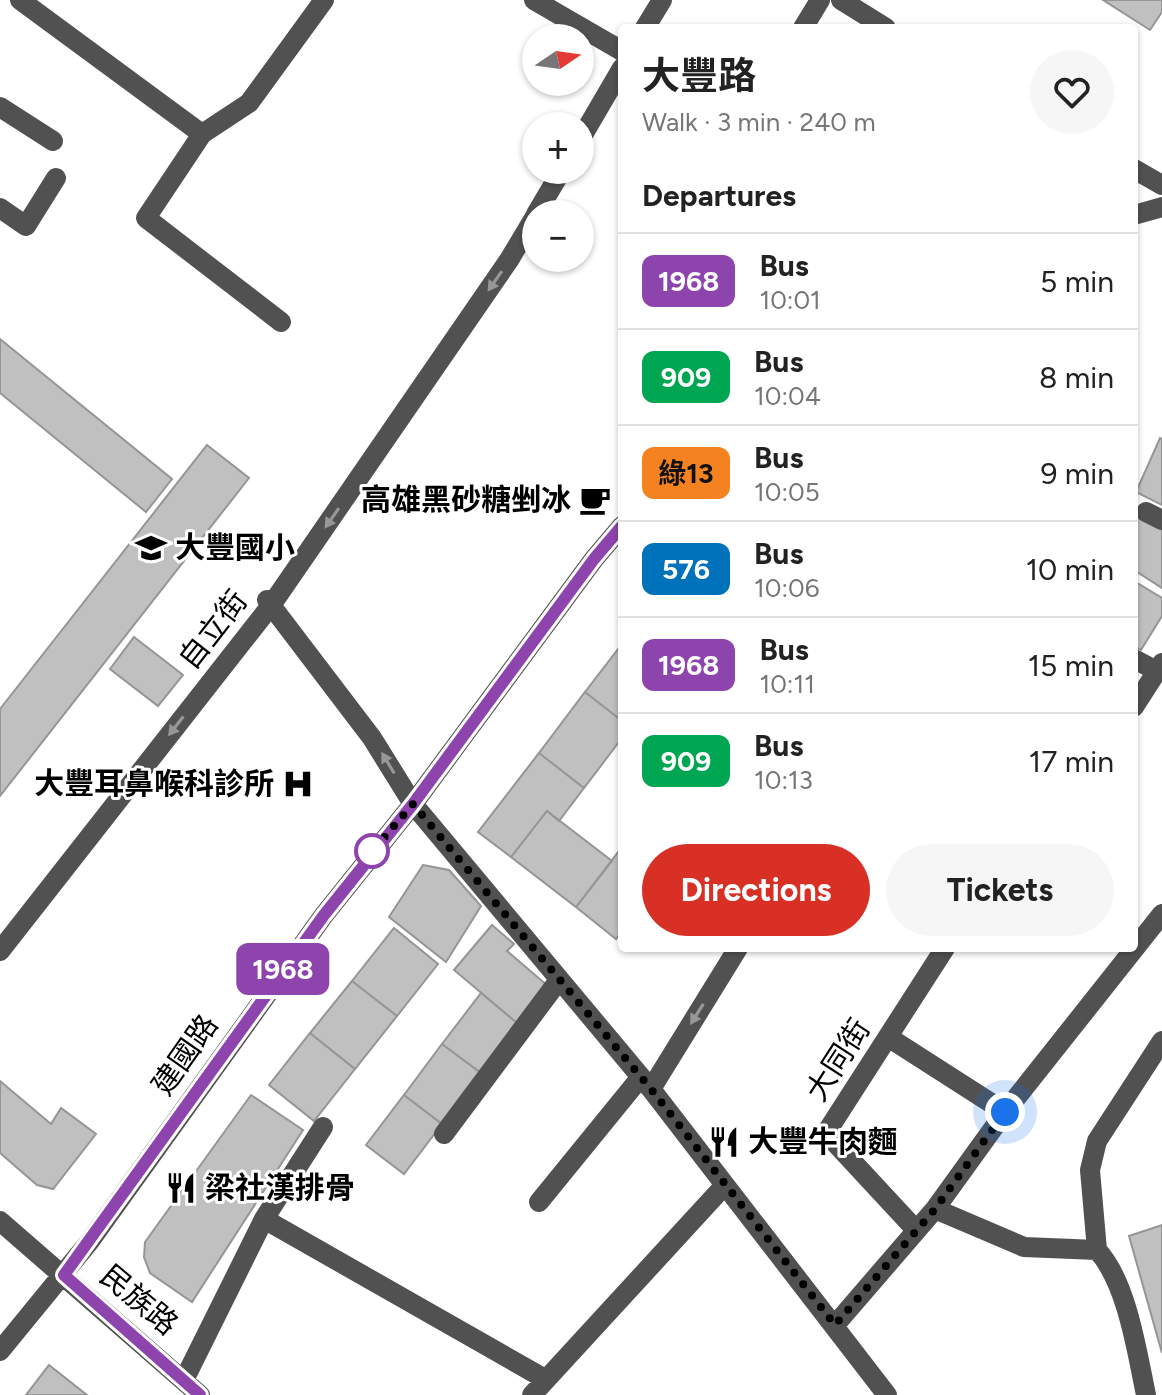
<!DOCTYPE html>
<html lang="en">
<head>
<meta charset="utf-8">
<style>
	:root { --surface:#fff; --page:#f6f6f6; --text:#222; --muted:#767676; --line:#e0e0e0; --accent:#d93025 }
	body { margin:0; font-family:Figtree,"Noto Sans TC",sans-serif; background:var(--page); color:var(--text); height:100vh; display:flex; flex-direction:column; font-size:30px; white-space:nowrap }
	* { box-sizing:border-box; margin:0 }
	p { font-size:26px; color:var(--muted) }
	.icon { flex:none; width:44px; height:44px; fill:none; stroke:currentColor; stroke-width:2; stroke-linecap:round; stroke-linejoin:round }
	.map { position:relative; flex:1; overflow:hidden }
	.details { position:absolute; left:618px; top:24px; width:520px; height:928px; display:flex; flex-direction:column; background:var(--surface); border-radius:8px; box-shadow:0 2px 6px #0004 }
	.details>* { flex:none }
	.badge { padding:0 16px; border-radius:12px; font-size:28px; line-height:52px }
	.needle { width:52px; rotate:77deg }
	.controls { position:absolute; left:522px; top:24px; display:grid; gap:16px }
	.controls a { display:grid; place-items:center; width:72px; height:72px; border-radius:50%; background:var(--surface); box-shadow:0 2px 6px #0004; font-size:40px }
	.you { position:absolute; width:40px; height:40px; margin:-20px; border:6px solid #fff; border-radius:50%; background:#1a73e8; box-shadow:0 0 0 12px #1a73e833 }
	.map>.badge { position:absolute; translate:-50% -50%; box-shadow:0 0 0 4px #fff }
	h2 { padding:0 24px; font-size:30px; line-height:72px }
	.round { display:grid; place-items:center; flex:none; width:84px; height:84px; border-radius:42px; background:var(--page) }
	.overview { display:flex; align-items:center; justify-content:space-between; height:136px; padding:0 24px }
	h1 { font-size:38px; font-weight:700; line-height:60px }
	.button { display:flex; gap:16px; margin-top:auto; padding:16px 24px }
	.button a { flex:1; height:92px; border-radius:48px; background:var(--accent); color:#fff; font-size:32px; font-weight:700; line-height:92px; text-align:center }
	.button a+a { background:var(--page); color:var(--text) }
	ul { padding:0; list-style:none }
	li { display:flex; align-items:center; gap:24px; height:96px; padding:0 24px; border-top:2px solid var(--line) }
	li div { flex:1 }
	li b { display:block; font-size:30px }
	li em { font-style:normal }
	li .badge { min-width:88px; font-weight:700; text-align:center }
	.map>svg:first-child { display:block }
</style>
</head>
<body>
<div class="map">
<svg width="1162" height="1395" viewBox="0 0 1162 1395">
	<rect width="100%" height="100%" fill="#fff"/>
	<path fill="#c0c0c0" stroke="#959595" stroke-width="2" d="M1103,0H1162V12L1150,30Z
		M0,339L172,479L146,512L0,393Z
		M1160,438L1162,439V505L1136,492Z
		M207,445L249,478L0,796V709Z
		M1134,512L1162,530V588L1134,570Z
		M1134,581L1162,598V616L1141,650L1134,646Z
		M134,637L183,675L158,706L110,669Z
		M622,644V721L585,692Z
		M585,692L622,721V738L584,788L539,753Z
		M539,753L584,788L559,821L547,811L511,857L478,832Z
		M547,811L612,861L576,907L511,857Z
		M622,847V931L616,939L576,907Z
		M423,865L449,870L481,906L446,962L389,917Z
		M492,925L514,944L507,951L548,986L517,1023L454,970Z
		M394,928L438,964L397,1016L352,981Z
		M352,981L397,1016L355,1069L310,1033Z
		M481,993L517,1023L481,1073L442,1044Z
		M310,1033L355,1069L314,1121L269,1085Z
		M442,1044L481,1073L442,1124L404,1095Z
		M0,1081L51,1124L61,1108L96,1134L53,1189L37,1185L0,1153Z
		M251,1095L303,1130L192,1302L150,1273L144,1257L145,1242Z
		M404,1095L442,1124L404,1174L366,1145Z
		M1162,1225V1353L1129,1236Z
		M49,1365L87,1395H26Z"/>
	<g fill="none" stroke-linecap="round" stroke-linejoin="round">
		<path stroke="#515151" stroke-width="20" d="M20,0L202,134
			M534,0L622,51
			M841,0L886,28
			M645,28L662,0
			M803,28L820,0
			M0,107L53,141
			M580,140L622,68
			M1134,169L1162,185
			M0,208L26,226L56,178
			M536,214L562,170
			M1134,215L1162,207
			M281,322L146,218L202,134L249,103L324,0
			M1146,512L1162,520
			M267,600L372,738L413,804L651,1089L887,1395
			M1134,659L1157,671
			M1134,707L1162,663
			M0,951L272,604L509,260L536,215
			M888,1037L1005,1112
			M651,1089L738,948
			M444,1134L559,980
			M539,1202L640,1078
			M935,1209L1005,1112L1162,914
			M264,1219L545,1379
			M0,1221L200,1395
			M916,1230L826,1133L945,948
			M1097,1250L1090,1170L1097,1141L1162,1041
			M1097,1250C1127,1282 1137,1352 1146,1395
			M835,1325L935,1209L1024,1247L1097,1250
			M0,1351L90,1241L324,915L413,804L594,559L622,526
			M185,1378L264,1219L323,1127
			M532,1395L725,1185"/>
	</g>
	<defs><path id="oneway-solid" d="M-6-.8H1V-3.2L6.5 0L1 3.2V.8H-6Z" transform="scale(2)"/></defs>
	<g fill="#979797">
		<use href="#oneway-solid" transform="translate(495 281) rotate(125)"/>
		<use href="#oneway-solid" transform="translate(332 518) rotate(125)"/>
		<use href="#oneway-solid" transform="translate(176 726) rotate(128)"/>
		<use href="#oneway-solid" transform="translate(388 763) rotate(-121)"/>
		<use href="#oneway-solid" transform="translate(697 1014) rotate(122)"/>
	</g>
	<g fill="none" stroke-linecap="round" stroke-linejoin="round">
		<defs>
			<path id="line" d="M200,1395L64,1275L324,915L413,804L594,559L622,526"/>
		</defs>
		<use href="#line" stroke="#fff" stroke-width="18"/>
		<use href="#line" stroke="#8e44ad" stroke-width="12"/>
		<path stroke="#000" stroke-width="8" stroke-dasharray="0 14.4" d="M372,851L369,855L413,804L651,1089L835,1325L935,1209L1005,1112"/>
	</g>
	<defs>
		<symbol id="cafe-bare" viewBox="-9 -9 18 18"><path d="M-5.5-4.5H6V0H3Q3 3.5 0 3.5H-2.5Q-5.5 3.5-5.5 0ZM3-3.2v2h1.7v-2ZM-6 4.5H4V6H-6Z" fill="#000" stroke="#fff" stroke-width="2.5" paint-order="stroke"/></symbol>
		<symbol id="school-bare" viewBox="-9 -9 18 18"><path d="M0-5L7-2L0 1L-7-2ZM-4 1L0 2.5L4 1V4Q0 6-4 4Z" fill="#000" stroke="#fff" stroke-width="2.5" paint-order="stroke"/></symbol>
		<symbol id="hospital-bare" viewBox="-9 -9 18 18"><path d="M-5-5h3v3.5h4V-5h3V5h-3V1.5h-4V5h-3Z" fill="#000" stroke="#fff" stroke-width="2.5" paint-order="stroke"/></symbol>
		<symbol id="restaurant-bare" viewBox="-9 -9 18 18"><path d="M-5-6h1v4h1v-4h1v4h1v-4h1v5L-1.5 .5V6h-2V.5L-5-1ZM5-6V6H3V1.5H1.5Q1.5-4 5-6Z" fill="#000" stroke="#fff" stroke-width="2.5" paint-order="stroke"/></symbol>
	</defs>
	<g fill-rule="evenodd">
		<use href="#cafe-bare" x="573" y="478" width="44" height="44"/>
		<use href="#school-bare" x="129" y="526" width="44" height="44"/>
		<use href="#hospital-bare" x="276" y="762" width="44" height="44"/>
		<use href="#restaurant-bare" x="702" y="1120" width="44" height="44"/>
		<use href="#restaurant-bare" x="159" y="1166" width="44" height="44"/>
	</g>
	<circle fill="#fff" stroke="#8e44ad" stroke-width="4" cx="372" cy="851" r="16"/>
	<g text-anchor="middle" stroke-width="6" stroke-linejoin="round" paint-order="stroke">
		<g font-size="30" font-weight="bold" fill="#000" stroke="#fff" text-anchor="start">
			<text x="571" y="510" text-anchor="end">高雄黑砂糖剉冰</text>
			<text x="175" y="558">大豐國小</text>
			<text x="274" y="794" text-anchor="end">大豐耳鼻喉科診所</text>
			<text x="748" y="1152">大豐牛肉麵</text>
			<text x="205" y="1198">梁社漢排骨</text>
		</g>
		<g font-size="30" fill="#000" stroke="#fff">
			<text transform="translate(213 630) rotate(-52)" y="10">自立街</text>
			<text transform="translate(185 1055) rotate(-55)" y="10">建國路</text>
			<text transform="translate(838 1060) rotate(-57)" y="10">大同街</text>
			<text transform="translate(139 1300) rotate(40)" y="10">民族路</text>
		</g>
	</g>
</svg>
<div class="controls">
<a><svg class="needle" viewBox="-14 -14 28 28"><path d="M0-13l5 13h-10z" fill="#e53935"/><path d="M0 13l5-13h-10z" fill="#767676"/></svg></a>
<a>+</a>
<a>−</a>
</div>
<div class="you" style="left:1005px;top:1112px"></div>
<b class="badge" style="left:283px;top:969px;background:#8e44ad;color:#fff">1968</b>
<section class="details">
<div class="overview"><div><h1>大豐路</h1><p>Walk · 3 min · 240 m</p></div><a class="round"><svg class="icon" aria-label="heart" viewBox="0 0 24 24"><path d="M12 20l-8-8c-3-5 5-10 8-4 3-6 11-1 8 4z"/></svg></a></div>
<h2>Departures</h2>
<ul>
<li><span class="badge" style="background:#8e44ad;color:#fff">1968</span><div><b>Bus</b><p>10:01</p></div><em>5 min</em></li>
<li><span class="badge" style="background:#00a651;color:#fff">909</span><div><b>Bus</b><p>10:04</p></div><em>8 min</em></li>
<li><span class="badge" style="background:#f58220;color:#111">綠13</span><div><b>Bus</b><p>10:05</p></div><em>9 min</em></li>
<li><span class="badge" style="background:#0072bc;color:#fff">576</span><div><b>Bus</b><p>10:06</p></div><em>10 min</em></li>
<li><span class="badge" style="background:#8e44ad;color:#fff">1968</span><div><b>Bus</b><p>10:11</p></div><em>15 min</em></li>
<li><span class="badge" style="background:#00a651;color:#fff">909</span><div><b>Bus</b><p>10:13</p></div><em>17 min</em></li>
</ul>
<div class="button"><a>Directions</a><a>Tickets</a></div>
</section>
</div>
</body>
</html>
